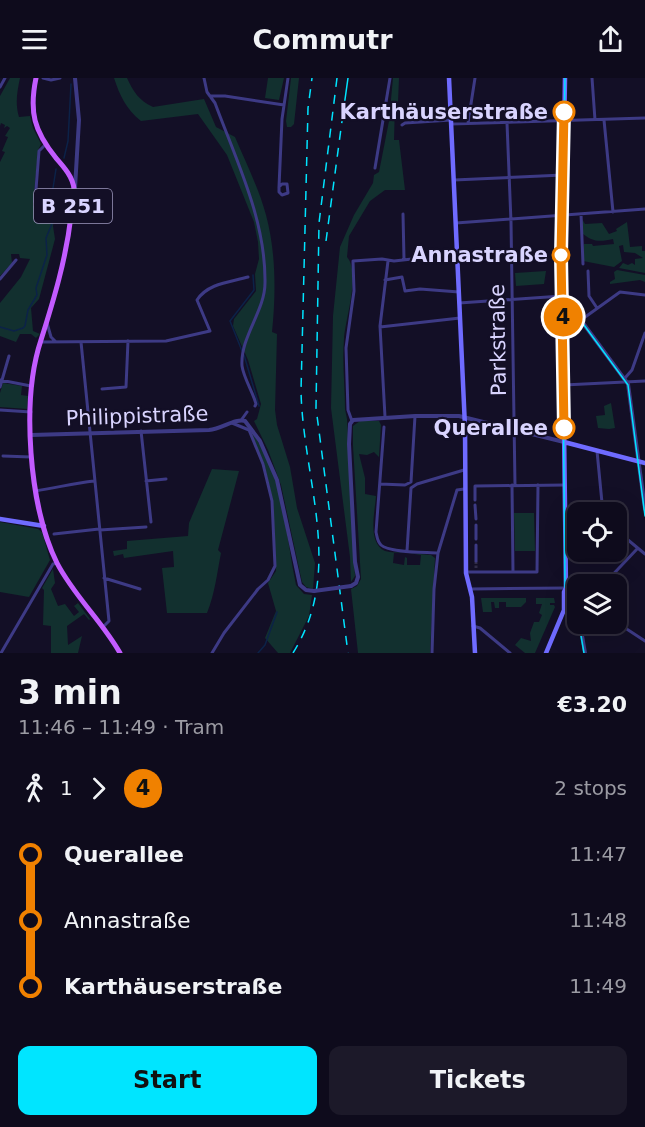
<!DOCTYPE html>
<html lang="en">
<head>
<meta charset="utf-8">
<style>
	:root { --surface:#0e0b1c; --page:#1c1929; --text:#f1f3f6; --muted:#9b9ba3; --line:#2e2b3b; --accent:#00e5ff }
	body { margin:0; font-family:"DejaVu Sans",sans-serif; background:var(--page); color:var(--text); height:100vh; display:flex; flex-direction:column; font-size:22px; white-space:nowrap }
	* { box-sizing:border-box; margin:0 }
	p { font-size:20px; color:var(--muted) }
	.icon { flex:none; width:33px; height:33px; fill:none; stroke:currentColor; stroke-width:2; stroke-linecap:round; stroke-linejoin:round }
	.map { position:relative; height:575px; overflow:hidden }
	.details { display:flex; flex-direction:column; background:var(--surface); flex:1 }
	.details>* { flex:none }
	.badge { padding:0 12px; border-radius:20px; font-size:21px; line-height:39px }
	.controls { position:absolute; left:567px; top:424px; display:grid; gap:12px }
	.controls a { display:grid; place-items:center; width:60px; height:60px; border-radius:12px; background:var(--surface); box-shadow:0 6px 24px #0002,0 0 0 2px var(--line); font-size:30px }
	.map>.badge { position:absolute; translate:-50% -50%; box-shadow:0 0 0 3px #fff }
	.legs { display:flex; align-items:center; gap:9px; height:66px; padding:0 18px; font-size:20px }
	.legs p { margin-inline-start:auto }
	.headline { display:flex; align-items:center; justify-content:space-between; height:102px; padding:0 18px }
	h1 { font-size:33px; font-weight:700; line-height:45px }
	.action { display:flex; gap:12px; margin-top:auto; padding:12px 18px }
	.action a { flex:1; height:69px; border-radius:12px; background:var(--accent); color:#111; font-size:24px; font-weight:700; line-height:69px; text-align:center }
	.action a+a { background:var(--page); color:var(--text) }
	ul { padding:0 18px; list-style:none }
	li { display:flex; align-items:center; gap:21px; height:66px; font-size:22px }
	li i { display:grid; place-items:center; width:9px; height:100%; margin:0 8px; background:currentColor }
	li i::after { content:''; width:15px; height:15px; margin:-8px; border:4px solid; border-radius:50%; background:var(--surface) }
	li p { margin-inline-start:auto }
	li:first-child i { background:linear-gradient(#0000 50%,currentColor 0) }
	li:last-child i { background:linear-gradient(currentColor 50%,#0000 0) }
	header { display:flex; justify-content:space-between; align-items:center; height:78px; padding:0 18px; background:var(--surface); font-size:27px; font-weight:700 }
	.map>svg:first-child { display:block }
</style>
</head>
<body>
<header><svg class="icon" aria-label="menu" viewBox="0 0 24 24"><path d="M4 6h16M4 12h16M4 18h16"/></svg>Commutr<svg class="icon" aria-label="share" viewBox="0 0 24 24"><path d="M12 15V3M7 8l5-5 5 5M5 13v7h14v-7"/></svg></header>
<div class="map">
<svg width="645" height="575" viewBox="0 0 645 575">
	<rect width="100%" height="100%" fill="#130f26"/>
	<path fill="#12302f" d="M10,0H20C17,14 15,26 19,39L30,38L33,50L41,66L38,72L33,128L49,127L55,133L53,148L55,161L39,221L31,230L33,253L40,256L36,260L31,256H20L16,264L0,258V225L21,199L30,181L20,180L19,176H11L12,185L0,198V84L5,74L2,73L8,59L5,58L10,50L7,48L4,50L5,47L1,45L0,48V18Z
		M114,0H127C133,13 139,23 153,29L204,21L216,49L235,59C246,85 259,111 266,137C276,174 276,216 272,254L277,256L275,332L277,347L290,389L297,430L315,485L313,511L306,509L302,504L281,407L268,372L254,343L257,341L261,326L248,282L233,248L234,241L256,213L255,196L259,181L258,164L254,144L227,77L198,36L141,43C126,31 120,18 114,0Z
		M268,0H284L279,22L265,20Z
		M291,0H299L294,46L291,49H287L286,43Z
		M393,0H399L398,24L395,26L394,62H399L405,112H385L370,123L349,158L347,179C361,195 345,242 344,261C342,284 345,308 345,331L347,341L355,498L351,504L350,479L331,330L333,238L340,169L354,137L373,105L374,97L379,94L389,43Z
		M582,141L585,146L602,145L609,156L617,153L616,151L627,144L630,169L642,168V173H645V195L619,190L623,185L628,187L632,185L635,187V181L643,180L635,175L624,174L623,167L619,168L622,183L614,189L583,183L584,166H592L593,168L614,166L613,161C600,164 592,164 582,155Z
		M617,192L645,197V204L640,202L610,206V204L615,201L614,194Z
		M546,193L544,206L516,208L515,195Z
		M3,305L22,308L21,317L28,318L27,331L0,329V315Z
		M611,325L615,350L609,351L598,350L596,338L605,337L604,328Z
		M360,343H379L381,347L379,379L374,374L367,377L359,376L365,400V416L376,418C375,433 367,465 385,473C391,475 399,474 405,475H394L393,485L404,487L405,479L407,480V487H420L421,477L408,475L431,477L435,480L430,575H358L351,511L357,508L361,501L353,368V348Z
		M249,351C284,394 285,455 296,507L304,516L312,517L309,538L290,575H278L265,560L276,533L268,505L276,493L273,423L264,385Z
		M212,391L239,393L218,472L221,475C217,495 215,515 207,535H167L162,490L174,489L173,473L124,480L123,476L114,478L113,473L127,471V463L188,458L189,445Z
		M514,435H534L535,473H515Z
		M0,444L38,451L42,454L50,482L29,519L0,514Z
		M53,491L55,505L51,511L58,528L65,526L74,538L79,534L74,528L78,525L90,541L89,542L84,536L67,548L68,567L82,558L78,575H51V548L43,547L44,512L42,510Z
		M481,520H526V524L521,529H506V524H499V530H495L494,524H491L492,534H483Z
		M536,520H554L555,525H550V527H554L555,529L535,575H525L515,567L521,560L531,563L530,555L534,544H539L542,537L539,535L542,526H536Z"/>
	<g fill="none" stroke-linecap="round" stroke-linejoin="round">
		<path stroke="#0c2248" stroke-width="1.5" d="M64,80L68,63L71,6
			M0,249L14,253L23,250L25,248L28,232L37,217L36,210L47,177L46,160L54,141L50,129L56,91
			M242,273L230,243L254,212L253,197
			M244,277L259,328
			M258,575L265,567L277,534"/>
		<path stroke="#312d47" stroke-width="3" stroke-dasharray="3 1.5" stroke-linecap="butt" d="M476,483V490"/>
		<path stroke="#3d3a85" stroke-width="3" d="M43,0L51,2L60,0
			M204,0L207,14L215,25C236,82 266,142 265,205C265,233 240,259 242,288C244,301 253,314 256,326L255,328
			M592,0L595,42
			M0,9L5,0
			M210,18H225L284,27
			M604,42L613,134
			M468,45L475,0
			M507,45L511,144L515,407
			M451,46L645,40
			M402,47L405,45L451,42
			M375,90L390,0
			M454,102L563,97
			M279,109L282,106H287L288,115L282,117L279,114V109L282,41L288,0
			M35,124L39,73L45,67
			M403,136L404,181
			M581,136L583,186
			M456,145L645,131
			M588,193L589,218L597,230
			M0,201L16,182
			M385,202L402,199L405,213L420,211L459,214
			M459,225L562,218
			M581,242L620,214L645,217
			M47,245L51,259L55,263
			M380,249L460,240
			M42,264L166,263L210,253L197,222C208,205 231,204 248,199
			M81,264L109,543L104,548
			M625,300L632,292L645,255
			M0,302L31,308
			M564,307L645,303
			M0,309L9,278
			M102,311L126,309L128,263
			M0,332L31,334
			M385,339L380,248L388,183
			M242,341L247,334
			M352,343L348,332L346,270L354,213L353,183L382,181L394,183L457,176
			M384,349L376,454C377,458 377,463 381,467C390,475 426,474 438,475
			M141,353L151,444
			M597,373L603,435
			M3,378L31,379
			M146,403L166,401
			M380,406L405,407L411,404L415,338
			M512,407L513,494
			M35,413C56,410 74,405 94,403
			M475,422V408L565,407
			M475,427L476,441
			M476,447V461
			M100,452L146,449
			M616,452L645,476
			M54,456L99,451
			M476,467V483
			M407,473L411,410L417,406L464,392
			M467,494H537L538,407
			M104,500L140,511
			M603,507L637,471
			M470,511L566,510
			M616,544L645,563
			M473,548L480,550L510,575
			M1,575L53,486L57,485
			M212,575L224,555L258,511L268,502L275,488L272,423L263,386L249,352L232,345
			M432,575L434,511L438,475L457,412L464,411"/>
		<path stroke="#3d3a85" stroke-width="4" d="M75,0L79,42L75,110
			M565,213L569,224
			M563,218L628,306L645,431
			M31,357L209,352C222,351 235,340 245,343L260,363L277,402L300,507L306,512L314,513
			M351,508L356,505L358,499L355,484L349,366L350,346L353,342L415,338H459L564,364
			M568,516L578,533
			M580,546L585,575"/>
		<path stroke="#6f6bff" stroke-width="4.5" d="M449,0L465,349L466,495L472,519L475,575
			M564,364L645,385
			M0,441L44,448
			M566,510L578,528
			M564,533L578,534
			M546,575L564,532V514L566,510L562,189L565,0"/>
		<path stroke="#c25bff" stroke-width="5" d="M36,0C29,34 34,53 56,80C64,89 73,99 74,111C76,119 72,130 71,138C66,181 54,221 41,262C21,322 29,429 57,485C74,518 102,543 120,575"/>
		<path stroke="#00e5ff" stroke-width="1.5" d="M565,0L562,177L565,509L578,535
			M342,43L348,0
			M564,216L570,228L628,307L645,438
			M579,546L584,575"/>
		<path stroke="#00e5ff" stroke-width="1.5" stroke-dasharray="9 8" stroke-linecap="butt" d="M337,0L319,145L316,330L348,575
			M326,163L342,43
			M293,575C345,492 303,403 301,313L308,30L312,0"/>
		<path stroke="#3d3a85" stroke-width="4" d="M314,513L351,508"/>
	</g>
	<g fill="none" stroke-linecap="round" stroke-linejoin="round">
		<defs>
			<path id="line-1" d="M564,350L561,177L564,34"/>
		</defs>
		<use href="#line-1" stroke="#fff" stroke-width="14"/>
		<use href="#line-1" stroke="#f08100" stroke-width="9"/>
	</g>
	<g fill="#fff" stroke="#f08100" stroke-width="3">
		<circle cx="564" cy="34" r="10"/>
		<circle cx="561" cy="177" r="8"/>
		<circle cx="564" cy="350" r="10"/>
	</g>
	<g text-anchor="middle" stroke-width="4.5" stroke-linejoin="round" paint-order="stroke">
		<rect fill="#130f26" stroke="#9e99be" stroke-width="1.5" x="34" y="111" width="78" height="34" rx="4.5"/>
		<g font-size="20" font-weight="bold" fill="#d9d4ff">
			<text x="73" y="135">B 251</text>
		</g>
		<g font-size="21" font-weight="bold" fill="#d9d4ff" stroke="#130f26" text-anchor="end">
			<text x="548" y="41">Karthäuserstraße</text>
			<text x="548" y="184">Annastraße</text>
			<text x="548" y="357">Querallee</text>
		</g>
		<g font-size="21" fill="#d9d4ff" stroke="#130f26">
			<text transform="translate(498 262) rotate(-91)" y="7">Parkstraße</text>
			<text transform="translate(137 338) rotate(-2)" y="7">Philippistraße</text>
		</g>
	</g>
</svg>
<div class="controls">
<a><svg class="icon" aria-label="locate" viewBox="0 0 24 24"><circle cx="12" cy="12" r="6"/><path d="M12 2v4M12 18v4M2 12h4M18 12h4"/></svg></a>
<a><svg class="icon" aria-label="layers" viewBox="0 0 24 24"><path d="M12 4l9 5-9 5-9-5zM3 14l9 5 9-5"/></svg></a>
</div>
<b class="badge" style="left:563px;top:239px;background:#f08100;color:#111">4</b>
</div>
<section class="details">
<div class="headline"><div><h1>3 min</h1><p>11:46 – 11:49 · Tram</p></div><b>€3.20</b></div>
<div class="legs"><svg class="icon" aria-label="walk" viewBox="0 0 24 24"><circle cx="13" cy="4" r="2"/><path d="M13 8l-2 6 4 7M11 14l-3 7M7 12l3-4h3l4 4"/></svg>1<svg class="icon" aria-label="forward" viewBox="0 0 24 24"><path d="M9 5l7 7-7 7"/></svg><b class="badge" style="background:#f08100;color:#111">4</b><p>2 stops</p></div>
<ul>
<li><i style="color:#f08100"></i><b>Querallee</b><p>11:47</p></li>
<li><i style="color:#f08100"></i><span>Annastraße</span><p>11:48</p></li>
<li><i style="color:#f08100"></i><b>Karthäuserstraße</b><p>11:49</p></li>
</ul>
<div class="action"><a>Start</a><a>Tickets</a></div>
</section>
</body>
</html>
